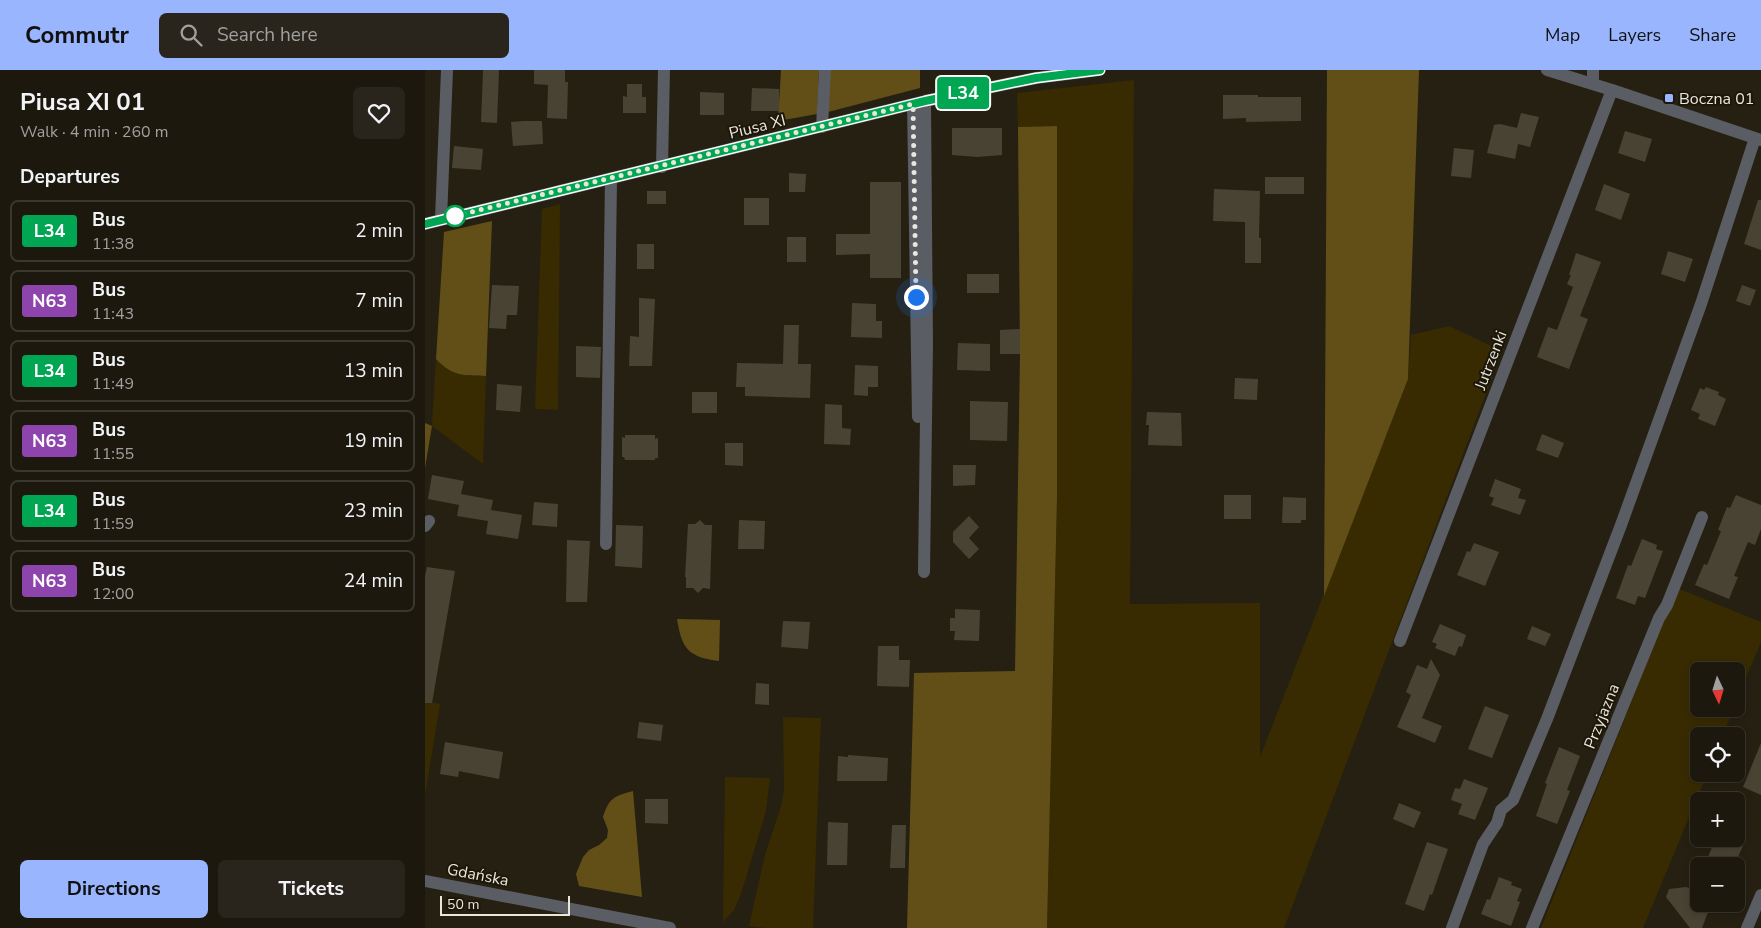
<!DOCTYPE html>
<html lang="en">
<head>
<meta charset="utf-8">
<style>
	:root { --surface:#1c180e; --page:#29251c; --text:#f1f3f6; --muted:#a0a09e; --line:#3a372e; --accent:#99b5fd }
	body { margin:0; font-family:"Nunito Sans",sans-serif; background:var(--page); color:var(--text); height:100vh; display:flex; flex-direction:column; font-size:19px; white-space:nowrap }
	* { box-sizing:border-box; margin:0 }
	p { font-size:16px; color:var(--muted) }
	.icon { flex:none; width:28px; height:28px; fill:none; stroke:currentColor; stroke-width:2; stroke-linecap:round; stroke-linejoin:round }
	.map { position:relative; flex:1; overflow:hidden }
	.details { display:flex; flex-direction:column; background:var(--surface); width:425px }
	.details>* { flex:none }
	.badge { padding:0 10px; border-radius:4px; font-size:18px; line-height:32px }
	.needle { width:32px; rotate:176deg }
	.fabs { position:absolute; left:1265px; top:592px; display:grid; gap:10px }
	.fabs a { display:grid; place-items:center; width:55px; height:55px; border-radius:8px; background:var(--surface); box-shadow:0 2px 8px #0003,0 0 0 1px var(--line); font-size:25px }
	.scale { position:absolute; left:15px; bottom:12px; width:130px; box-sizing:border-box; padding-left:5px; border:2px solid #e9e6dc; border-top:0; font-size:14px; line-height:18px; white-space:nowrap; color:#e9e6dc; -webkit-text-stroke:4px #1c1709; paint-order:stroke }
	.you { position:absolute; width:25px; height:25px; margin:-12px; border:4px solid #fff; border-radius:50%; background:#1a73e8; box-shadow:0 0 0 8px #1a73e833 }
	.map>.badge { position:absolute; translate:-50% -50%; box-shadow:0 0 0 2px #fff }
	h2 { padding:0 20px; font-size:19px; line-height:45px }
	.round { display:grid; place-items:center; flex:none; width:52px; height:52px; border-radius:8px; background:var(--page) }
	.overview { display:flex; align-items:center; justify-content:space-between; height:85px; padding:0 20px }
	h1 { font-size:24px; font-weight:700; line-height:38px }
	.action { display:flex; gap:10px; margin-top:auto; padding:10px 20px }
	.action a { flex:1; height:58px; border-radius:8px; background:var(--accent); color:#111; font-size:20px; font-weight:700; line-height:58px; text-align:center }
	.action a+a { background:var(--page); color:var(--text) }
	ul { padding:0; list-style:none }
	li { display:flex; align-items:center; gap:15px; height:62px; margin:0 10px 8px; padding:0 10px; border:2px solid var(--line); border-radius:8px }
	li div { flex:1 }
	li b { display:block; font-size:19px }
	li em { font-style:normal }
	li .badge { min-width:55px; font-weight:700; text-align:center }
	header { display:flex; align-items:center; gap:30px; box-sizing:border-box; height:70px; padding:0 25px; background:var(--accent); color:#111 }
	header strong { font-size:24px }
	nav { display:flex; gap:28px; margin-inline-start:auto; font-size:18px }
	.search { width:350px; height:45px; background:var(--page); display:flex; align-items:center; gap:12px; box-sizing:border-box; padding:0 18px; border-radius:8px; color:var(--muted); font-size:19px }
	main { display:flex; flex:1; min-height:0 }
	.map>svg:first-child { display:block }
</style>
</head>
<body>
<header>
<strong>Commutr</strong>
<div class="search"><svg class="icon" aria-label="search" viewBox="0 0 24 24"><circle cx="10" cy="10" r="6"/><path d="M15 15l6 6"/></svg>Search here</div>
<nav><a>Map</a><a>Layers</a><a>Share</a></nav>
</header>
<main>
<section class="details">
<div class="overview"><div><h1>Piusa XI 01</h1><p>Walk · 4 min · 260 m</p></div><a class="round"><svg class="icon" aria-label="heart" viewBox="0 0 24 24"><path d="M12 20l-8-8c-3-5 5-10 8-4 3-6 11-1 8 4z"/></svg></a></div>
<h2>Departures</h2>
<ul>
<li><span class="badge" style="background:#00a651;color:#fff">L34</span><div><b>Bus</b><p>11:38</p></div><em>2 min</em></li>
<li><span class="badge" style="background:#8e44ad;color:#fff">N63</span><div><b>Bus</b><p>11:43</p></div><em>7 min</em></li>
<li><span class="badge" style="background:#00a651;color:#fff">L34</span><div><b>Bus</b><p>11:49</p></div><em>13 min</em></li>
<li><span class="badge" style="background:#8e44ad;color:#fff">N63</span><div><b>Bus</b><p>11:55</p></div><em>19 min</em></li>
<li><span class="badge" style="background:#00a651;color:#fff">L34</span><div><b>Bus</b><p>11:59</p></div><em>23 min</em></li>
<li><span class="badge" style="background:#8e44ad;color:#fff">N63</span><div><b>Bus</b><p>12:00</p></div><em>24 min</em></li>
</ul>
<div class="action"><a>Directions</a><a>Tickets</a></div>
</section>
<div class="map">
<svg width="1336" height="858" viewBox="0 0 1336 858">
	<rect width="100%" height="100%" fill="#262012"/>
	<path fill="#382b01" d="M709,10L705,534L835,533V687L983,309L986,265L1024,256L1077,281L859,858H622L632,428V56L593,57L592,23Z
		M135,134L133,340L110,339L117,139Z
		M11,289C28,307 38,305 61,306L58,394L7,356Z
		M1252,518L1336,552V572L1311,632V601H1274V639H1309L1297,666H1274V704H1282L1218,858H1116Z
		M0,631L15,634L0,726Z
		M358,647L396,648L388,858H342L324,856L340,785L357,733L359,719Z
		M300,707L345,708L341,741L316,824L309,840L298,852Z"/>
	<path fill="#624f17" d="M356,0H394L392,44L353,51Z
		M405,0H495V18L403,42Z
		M902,0H994L983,309L899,526Z
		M632,56V428L622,858H482L489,603L590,601L595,284L593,57Z
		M67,151L61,306C38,305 28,307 11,289L19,162Z
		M0,353L7,356L0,398Z
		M252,549L295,550L294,591C263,587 257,579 252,549Z
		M208,721L217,827L154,816L151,804L158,787L164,780L174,775L182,768L183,760L178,747C184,728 189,726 208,721Z"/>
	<path fill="#494333" d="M58,0H74L72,53L56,52Z
		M109,0H140V12H143L142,49L122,48L123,15L109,14Z
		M202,14H217V27H221V43H198V26L202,27Z
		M327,18L354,19V41H326Z
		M275,22L299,23V45H275Z
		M798,25H833V27H876V51L821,52V48L798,49Z
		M1096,43L1114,47L1105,77L1093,74L1090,89L1062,83L1069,55L1075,54L1092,58Z
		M99,51H117L118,74L88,76L86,52Z
		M527,58H577V85L552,87L527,85Z
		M1200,61L1227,69L1220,92L1193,83Z
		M29,76L58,79L56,100L27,98Z
		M1029,78L1049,80L1046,108L1026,106Z
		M364,103L381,104L380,122H364Z
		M840,107H879V124H840Z
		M445,112H476V208H445V184L411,185V164H445Z
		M1179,114L1205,124L1196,150L1170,140Z
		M789,119L835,121L834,168H836V193H820V152L788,151Z
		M222,121H241V134H222Z
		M319,128H344V155H319Z
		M1333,130H1336V180L1319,174Z
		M362,167H381V192H362Z
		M212,174H229V199H212Z
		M1243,181L1268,189L1260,212L1236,204Z
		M1151,183L1176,192L1155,246L1163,249L1144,299L1112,287L1123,257L1132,260L1148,217L1142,214L1146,205H1144Z
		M542,204H574V223H542Z
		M67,215L94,216L92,245H82L81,259L64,258Z
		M1317,215L1331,220L1325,236L1311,231Z
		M214,228L230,229L227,296H204L205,266L214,267Z
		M427,233L451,234V251H457V268L426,267Z
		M359,255H374L373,294H386L385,328L320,326V317H311L312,293L358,294Z
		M595,259V284H575V260Z
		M533,273L565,274V301L532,300Z
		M151,276L176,277L175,308L151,307Z
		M430,295L453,296V317H443V326L429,325Z
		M810,308L833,309L832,330L809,329Z
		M72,314L97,316L95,342L71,340Z
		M1281,317L1294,322L1293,325L1301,329L1290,356L1273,349L1275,344L1266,340L1275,318L1279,320Z
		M267,322H292V343H267Z
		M545,331L583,332L582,371L545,370Z
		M400,334L417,335V358L426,359L425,375L399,374Z
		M722,342L756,343L757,376L723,375L724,355H721Z
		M1117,364L1139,373L1133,388L1111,380Z
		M200,365H230V369L233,368V388H230V390H200L199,387H197V367L200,368Z
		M300,373H318V396L300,395Z
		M528,395H551L550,415L528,416Z
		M7,405L39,411L36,424L68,430L66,440L97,445L93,469L61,464L63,451L32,446L34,435L3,429Z
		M1070,409L1096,419L1093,428L1101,430L1095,445L1066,435L1069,428L1064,426Z
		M799,425H826V449H799Z
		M1311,425L1336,435V459L1330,475L1323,472L1309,506L1313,507L1304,529L1270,515L1279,494L1282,495L1296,461L1293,460L1302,437L1305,438Z
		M858,427L881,428V450H876V453H857Z
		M109,432L133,434L132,457L107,455Z
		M544,446L554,457L544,468L554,479L544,489L528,472V462Z
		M275,450L280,455H287L285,519L278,518L273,523L268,518H261V507H260L263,454H270Z
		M314,450L340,451L339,479H313Z
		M191,455L218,456L217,498L190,496Z
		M1217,469L1232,475L1231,479L1238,481L1220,528L1213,526L1210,535L1191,528L1203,495L1206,496Z
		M142,470L165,471L162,532H141Z
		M1049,473L1074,482L1060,516L1032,505L1042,481L1045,482Z
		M2,497L30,501L7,633H0V506Z
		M530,539L555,540L554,571L529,570L530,561H525V548H530Z
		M358,551L385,552L383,579L356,577Z
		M1015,554L1041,565L1037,577L1034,576L1030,586L1010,578L1012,574L1007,572Z
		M1107,556L1126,564L1120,576L1102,569Z
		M453,576H474V590H485L484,617L452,616Z
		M1006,589L1015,605L997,648L1017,656L1010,673L972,657L986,625L981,622L992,595L1002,599Z
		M331,613L344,614V635L330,634Z
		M1060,636L1084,645L1067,688L1043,679Z
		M214,652L238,655L236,671L212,668Z
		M20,672L78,682L74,709L34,701L33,707L15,704Z
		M1336,673V725L1318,717Z
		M1134,677L1155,686L1142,720L1145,721L1132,754L1111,746L1122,714L1120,713Z
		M423,685L463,688L462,711H412L413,686L423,687Z
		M1039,709L1063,718L1050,750L1033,744L1037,734L1026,730L1030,718L1035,719Z
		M220,729H243V754L220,753Z
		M974,733L996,742L989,758L968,749Z
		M403,752L423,753L422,795H402Z
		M467,755H481L480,798H465Z
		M1290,769H1321L1309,796H1297L1282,790Z
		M1002,772L1023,779L1007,825L1005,824L999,841L980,834Z
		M1074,807L1087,812L1086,815L1097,819L1092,831L1095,832L1086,856L1056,844L1062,829L1065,830Z
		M1261,817L1274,822V834H1286L1277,858H1265L1241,827L1244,819Z"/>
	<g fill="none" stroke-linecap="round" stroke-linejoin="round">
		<path stroke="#5a5d64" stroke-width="12" d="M1122,0L1187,20L1336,70
			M1168,0V14
			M488,34L493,347
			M397,57L400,0
			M237,97L239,0
			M16,149L22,0
			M0,154L500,31L611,8L674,0
			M0,456L4,451
			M181,474L186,109
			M499,502L502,274L500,31
			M975,571L1187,20
			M0,811L245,858
			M1027,858L1058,774L1072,753L1076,740L1088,730L1122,649L1196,455L1276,234L1330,68
			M1107,858L1234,548L1242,535L1277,447
			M1322,858L1336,825"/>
	</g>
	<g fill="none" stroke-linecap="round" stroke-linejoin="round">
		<defs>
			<path id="line" d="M0,154L500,31L611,8L675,0"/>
		</defs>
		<use href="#line" stroke="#fff" stroke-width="11"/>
		<use href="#line" stroke="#00a651" stroke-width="8"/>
		<path stroke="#e9e6dc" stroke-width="5" stroke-dasharray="0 9" d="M30,146L488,34L491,227"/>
	</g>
	<rect fill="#99b5fd" stroke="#1c1709" stroke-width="2" x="1239" y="23" width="10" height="10" rx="2.5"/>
	<circle fill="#fff" stroke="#00a651" stroke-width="2.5" cx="30" cy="146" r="10"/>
	<g text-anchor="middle" stroke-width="4" stroke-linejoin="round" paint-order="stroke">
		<g font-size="16" fill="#e9e6dc" stroke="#1c1709" text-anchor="start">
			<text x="1254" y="34">Boczna 01</text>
		</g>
		<g font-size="16" fill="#e9e6dc" stroke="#1c1709">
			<text transform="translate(332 56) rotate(-14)" y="6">Piusa XI</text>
			<text transform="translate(1065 290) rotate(-69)" y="6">Jutrzenki</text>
			<text transform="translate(1176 646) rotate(-68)" y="6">Przyjazna</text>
			<text transform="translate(53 804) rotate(11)" y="6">Gdańska</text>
		</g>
	</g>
</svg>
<div class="fabs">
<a><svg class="needle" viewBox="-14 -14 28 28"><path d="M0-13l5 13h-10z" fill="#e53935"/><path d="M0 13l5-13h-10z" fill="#a0a09e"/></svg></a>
<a><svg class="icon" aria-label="locate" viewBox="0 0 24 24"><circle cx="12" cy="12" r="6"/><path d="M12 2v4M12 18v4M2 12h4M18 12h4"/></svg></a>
<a>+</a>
<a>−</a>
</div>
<div class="scale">50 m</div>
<div class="you" style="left:491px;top:227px"></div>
<b class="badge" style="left:538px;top:23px;background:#00a651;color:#fff">L34</b>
</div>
</main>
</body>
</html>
